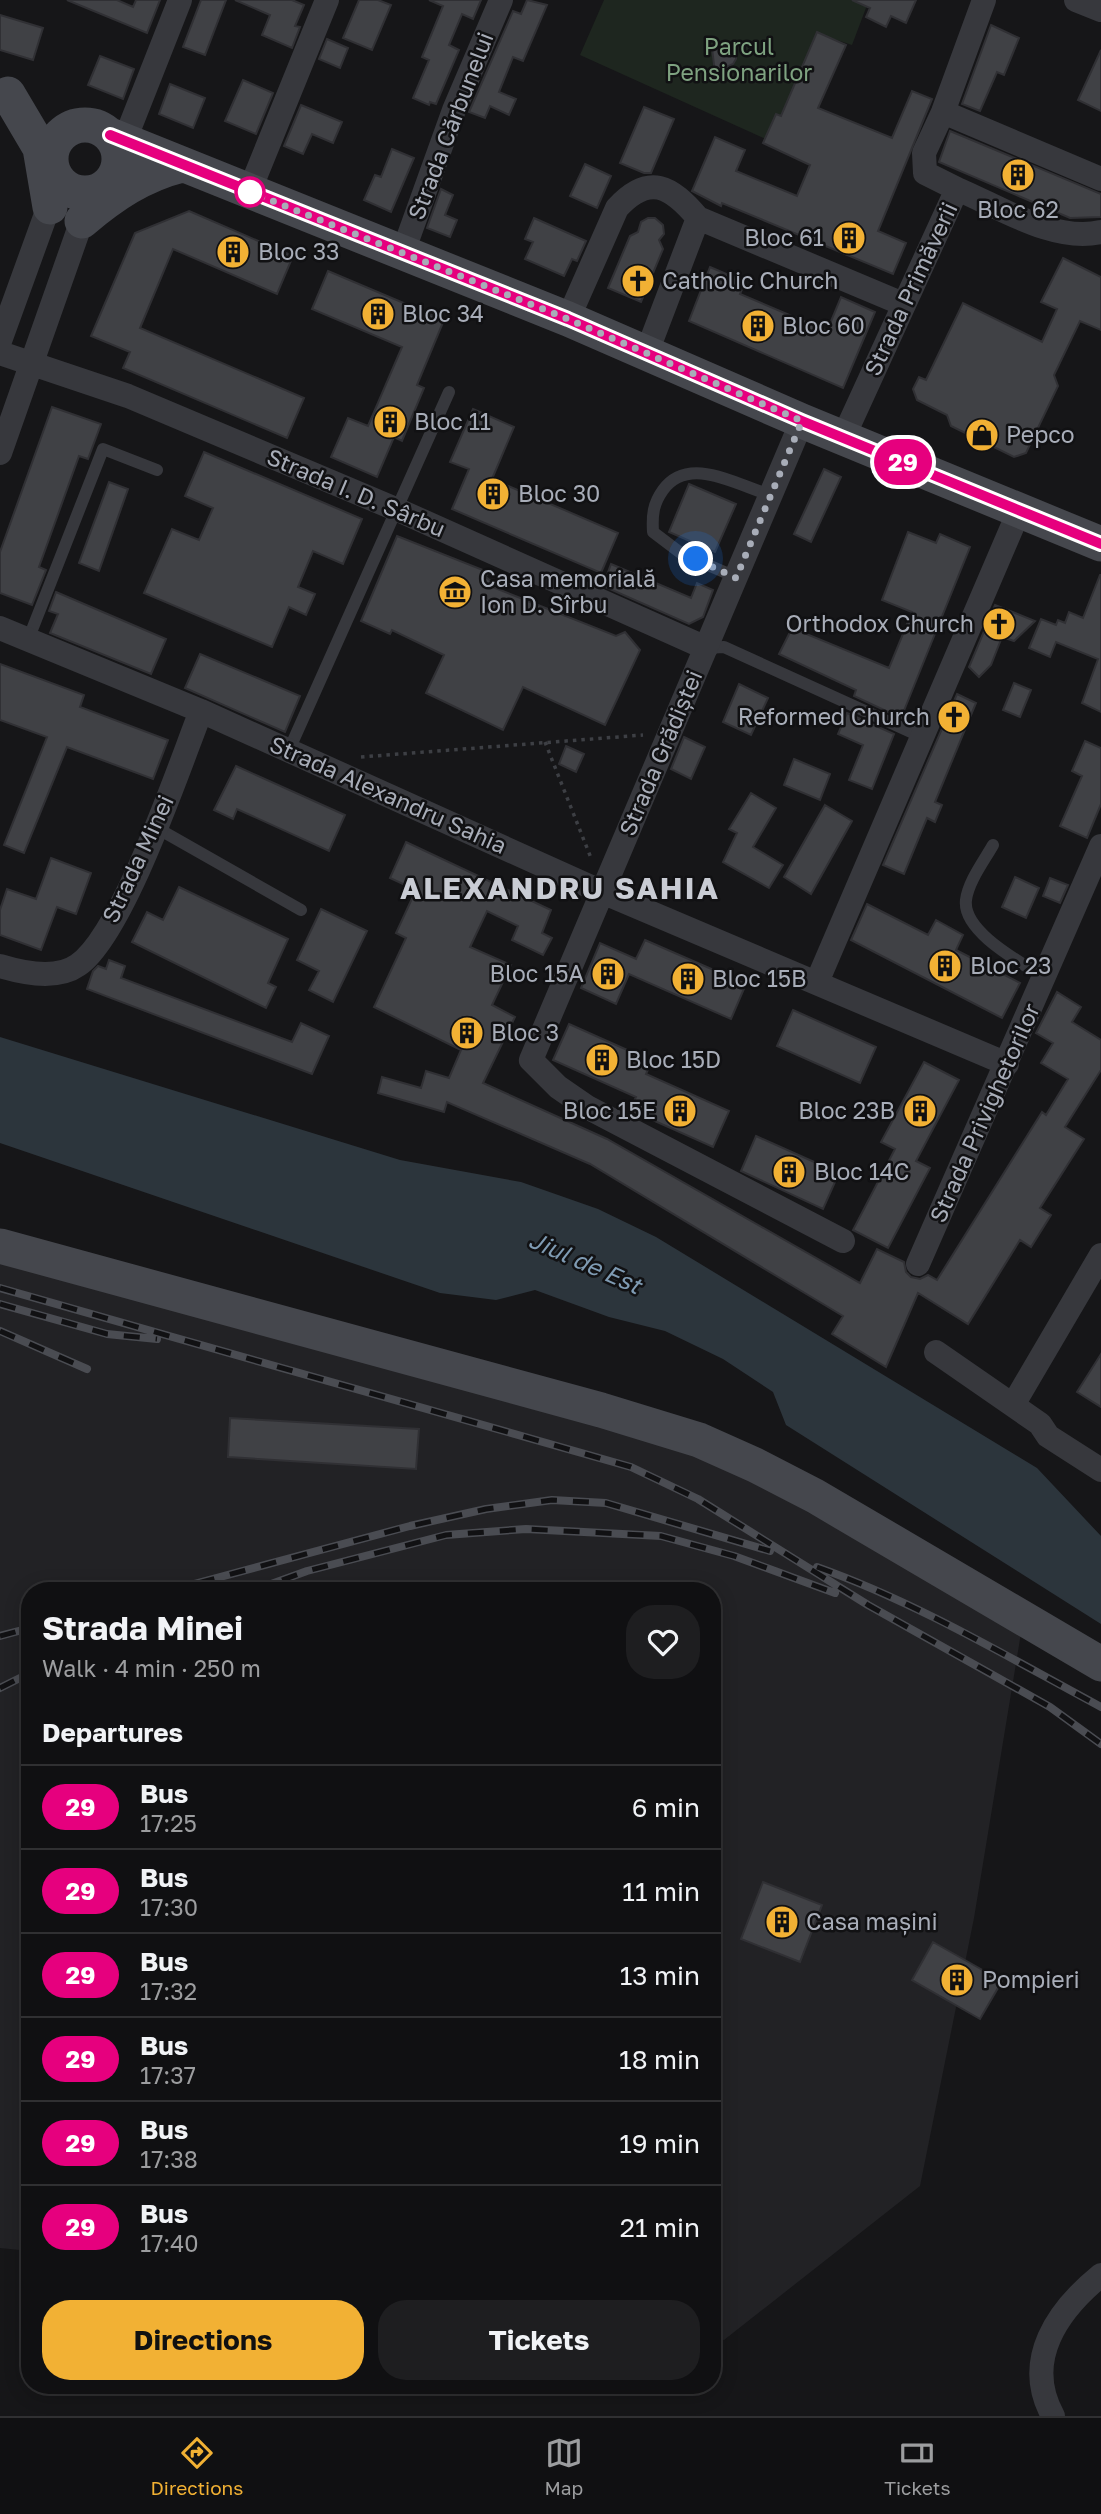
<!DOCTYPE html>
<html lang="en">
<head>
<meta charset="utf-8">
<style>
	:root { --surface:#101012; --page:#1e1e20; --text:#f1f3f6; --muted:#9c9d9f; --line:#303032; --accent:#f2b134 }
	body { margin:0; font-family:"Golos Text",sans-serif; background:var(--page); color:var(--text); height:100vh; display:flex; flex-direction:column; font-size:26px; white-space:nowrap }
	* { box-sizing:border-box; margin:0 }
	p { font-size:23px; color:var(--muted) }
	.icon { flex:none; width:38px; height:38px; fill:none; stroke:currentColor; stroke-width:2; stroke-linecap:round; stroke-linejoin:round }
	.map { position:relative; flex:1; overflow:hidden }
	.side { position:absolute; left:21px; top:1582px; width:700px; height:812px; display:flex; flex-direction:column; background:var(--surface); border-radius:28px; box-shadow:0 4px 18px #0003,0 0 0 2px var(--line) }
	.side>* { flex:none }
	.badge { padding:0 14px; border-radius:23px; font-size:24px; line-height:46px }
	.you { position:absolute; width:35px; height:35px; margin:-18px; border:5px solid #fff; border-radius:50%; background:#1a73e8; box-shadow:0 0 0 10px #1a73e833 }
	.map>.badge { position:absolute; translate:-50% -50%; box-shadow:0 0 0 4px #fff }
	h2 { padding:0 21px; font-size:26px; line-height:63px }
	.round { display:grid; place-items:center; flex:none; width:74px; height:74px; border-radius:28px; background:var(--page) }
	.overview { display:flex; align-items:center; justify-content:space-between; height:119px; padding:0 21px }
	h1 { font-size:33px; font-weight:700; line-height:52px }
	.cta { display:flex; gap:14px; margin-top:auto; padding:14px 21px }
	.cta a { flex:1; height:80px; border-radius:28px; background:var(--accent); color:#111; font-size:28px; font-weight:700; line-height:80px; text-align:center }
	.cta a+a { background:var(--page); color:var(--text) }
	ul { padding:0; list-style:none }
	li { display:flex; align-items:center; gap:21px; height:84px; padding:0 21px; border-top:2px solid var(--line) }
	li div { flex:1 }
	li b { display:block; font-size:26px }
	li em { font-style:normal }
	li .badge { min-width:77px; font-weight:700; text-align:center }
	.menu { display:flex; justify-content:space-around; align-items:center; height:98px; border-top:2px solid var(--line); background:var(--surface); font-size:19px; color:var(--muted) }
	.menu a { display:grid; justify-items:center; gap:4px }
	.menu .current { color:var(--accent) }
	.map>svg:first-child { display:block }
</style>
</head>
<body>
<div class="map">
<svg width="1101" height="2416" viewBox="0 0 1101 2416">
	<rect width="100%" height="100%" fill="#161618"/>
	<path fill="#222225" d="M0,1260L702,1452L1021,1633L974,1918L920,2186L724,2340L712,2338V1591H30V2251L0,2248Z"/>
	<path fill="#1e261f" d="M604,0H869L852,45L822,35L768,140L580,55Z"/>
	<path fill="#2c353c" d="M0,1037L400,1160L521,1182L598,1209L656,1237L1037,1468L1101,1536V1624L786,1425L773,1392L723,1359L665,1331L609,1317L535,1290L496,1300L440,1293L0,1143Z"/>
	<path fill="#404145" stroke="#303034" stroke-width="2" d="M67,0H117L133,7L136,0H160L147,33Z
		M201,0H226L205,55L183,47Z
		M235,0H292L304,5L295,26L300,27L292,48L262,35L270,15Z
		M359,0H378L391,5L372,50L343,38Z
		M429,0H481L473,19L462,14L449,45L459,50L436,104L430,102L429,105L413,98L429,60L422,57L443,6Z
		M527,0L547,5L523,61L513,57L499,92L516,99L509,115L490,106L485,118L469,112L513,11L521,14Z
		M852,0H916L906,23L891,16L886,27L866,17L870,8Z
		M0,15L43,28L33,60L0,50Z
		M991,25L1019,38L1004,75L997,72L980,111L962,104Z
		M817,32L846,45L818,108L892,138L912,91L932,99L878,231L906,243L893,274L722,203L721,206L692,191L715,137L745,150L736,171L797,196L810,165L763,143L776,114L781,116Z
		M327,39L348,48L340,68L319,59Z
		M725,41L736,49V59L733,64L715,73L712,48Z
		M1101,50V111L1078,100Z
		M100,56L134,69L123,99L88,85Z
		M243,80L273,93L256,134L225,121Z
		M170,84L205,98L193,128L159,114Z
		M301,105L342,122L333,143L312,134L303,154L284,146Z
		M644,107L674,119L651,173H644L620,163Z
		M950,131L1101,194V217L1070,218L939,162Z
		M392,149L414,158L391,212L364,200L375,175L381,177Z
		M585,164L611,176L597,208L570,196Z
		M441,189L453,195L445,215L457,220L450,237L427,228Z
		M189,211L293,256L277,294L173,249L140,328L304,398L287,438L123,368L130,352L91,336L135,233Z
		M534,218L586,241L577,261L572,259L564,276L525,259L533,242L525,239Z
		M648,218H655L663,225L664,234L659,240L663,249L641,302L608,288L630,236L638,232L641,222Z
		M1063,258L1101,277V330L1080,321L1054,375L1058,386L1026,453L1014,457L951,426L947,415L917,400L913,389L919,377L926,380L963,303L1042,342L1057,309L1041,302Z
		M710,267L745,282L740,294L827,331L841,297L875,312L843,388L689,321Z
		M328,271L444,320L417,385L424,388L402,441L394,437L377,477L331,457L348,418L368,426L402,347L312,309Z
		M52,407L101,424L88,459L79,456L39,567L46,570L32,605L0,593V552Z
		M473,409L514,427L492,479L618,533L601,573L452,509L469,469L450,462Z
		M204,452L362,519L343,564L313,551L298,587L315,594L306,615L289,607L272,647L144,593L172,529L199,540L213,508L185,496Z
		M824,469L841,477L811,542L794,534Z
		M109,482L128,489L99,571L79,563Z
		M689,484L736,504L715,552L669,532Z
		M908,532L936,543L940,534L970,547L901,718L854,696L856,690L779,654L792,628L889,668L912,612L882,600Z
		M397,536L488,572L486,577L492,582L490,586L616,636L625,632L640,650L605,725L523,687L503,730L426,693L444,655L392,630L390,634L361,621Z
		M611,564L691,598L697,583L713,590L703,617L689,624L603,586Z
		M1100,575H1101V712L1082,703L1098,659L1056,642L1050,657L1029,648L1041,619L1056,625L1058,620L1065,623L1069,612L1083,618Z
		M56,592L166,639L151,674L50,633L58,614L49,611Z
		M995,605L1035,621L1014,641L1002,637L991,665L979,677L969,667Z
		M200,654L300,696L285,732L185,688Z
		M0,664L84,695L80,707L168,740L153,779L67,747L24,853L4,845L47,737L0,720Z
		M1014,683L1031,690L1020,717L1003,710Z
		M739,684L768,698L751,735L723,722Z
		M957,694L976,703L935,802L942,805L935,822L927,818L904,874L883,865Z
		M847,713L894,734L872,789L849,780L863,745L838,734Z
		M684,737L705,747L691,779L671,769Z
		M1085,741L1101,748V804L1087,838L1060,826L1082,776L1072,771Z
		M566,746L584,754L576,772L559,764Z
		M794,759L830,774L820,800L784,785Z
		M236,766L345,815L329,851L237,809L233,819L214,810Z
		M751,793L776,808L753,847L783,865L769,888L723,862L737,833L729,829Z
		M825,805L852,821L811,894L784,877Z
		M406,842L551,910L542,933L552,938L543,955L512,940L518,926L487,911L470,947L511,965L492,1005L515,1017L483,1083L607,1139L860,1283L877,1249L904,1262L906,1272L911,1277L920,1279L928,1275L937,1280L1042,1112L1046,1115L1068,1079L1041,1063L1053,1043L1036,1033L1057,992L1081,1007L1072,1022L1101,1040V1070L1065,1127L1084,1139L1040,1208L1051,1215L1031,1247L1020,1240L968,1324L918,1293L886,1367L832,1334L843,1316L590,1164L447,1102L444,1112L378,1093L382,1077L421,1088L426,1071L449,1078L461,1050L374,1007L406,938L396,933L416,890L390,878Z
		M51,858L91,873L76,914L57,907L41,950L0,935V910L7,889L36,899Z
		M1015,877L1039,888L1026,918L1002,907Z
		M1050,878L1068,885L1060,903L1043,896Z
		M179,887L288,939L268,983L276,987L266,1008L132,942L147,912L163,920Z
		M867,904L928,935L936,920L963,935L956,950L1020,983L1002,1018L851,940Z
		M321,909L367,931L333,1002L309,990L319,971L297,960Z
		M645,940L746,984L731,1019L629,974L616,1004L581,988L600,943L636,959Z
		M109,960L125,966L121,978L292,1042L301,1023L329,1036L312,1074L87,989L93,971L98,966L106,969Z
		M793,1010L876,1047L860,1083L777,1046Z
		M569,1024L652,1061L646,1074L729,1111L713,1147L630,1110L636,1097L553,1060Z
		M924,1062L959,1080L916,1161L930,1168L888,1248L853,1230L895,1149L881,1142Z
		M756,1136L839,1173L823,1209L741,1171Z
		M1101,1354V1407L1077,1392Z
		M230,1418L419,1429L416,1469L228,1457Z
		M763,1882L822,1905L800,1962L741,1939Z
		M933,1942L1002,1981L980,2019L912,1980Z"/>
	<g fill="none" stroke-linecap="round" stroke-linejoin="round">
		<path stroke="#3d3f44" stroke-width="3.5" stroke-dasharray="3.5 5" stroke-linecap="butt" d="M545,742L591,858
			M361,757L643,735"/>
		<path stroke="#37383d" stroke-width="12" d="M736,577L682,554L653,532C652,515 653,504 663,490C689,454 738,486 771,495
			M28,640L103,449L157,470
			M706,648L724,647L922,737
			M289,750L449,392
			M155,827L301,910
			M993,845C984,861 968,882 966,900C962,932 1022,963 1045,978"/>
		<path stroke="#37383d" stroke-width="24" d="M1076,0L1101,10
			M943,112L1101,179
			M124,142L180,0
			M957,189C1000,207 1054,243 1101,232
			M249,192L327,0
			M698,218L903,304
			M403,252L454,110L501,0
			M568,319L617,208C649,173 671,186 698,218L647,352
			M0,341L54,192
			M0,353L128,396L398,510L706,648
			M802,421L531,1060L558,1087L587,1107L843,1241
			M843,438L957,189L925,173L924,153L943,112L984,0
			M0,453L87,206
			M0,628L201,711L602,892L1007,1064
			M0,966C23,973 57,980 78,965C123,934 179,767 201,711
			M817,982L1019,511
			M918,1264L1101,846
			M936,1352L1040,1424L1048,1436L1101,1470
			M1013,1405L1101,1255
			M1053,2416C1022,2360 1058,2310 1101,2275"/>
		<path stroke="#45474d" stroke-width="35" d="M8,94L40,148L50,207
			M51 159a34 34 0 1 1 68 0a34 34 0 1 1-68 0Z
			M110,135L568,319L802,421L1101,544
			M82,221C113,195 142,175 182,165
			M0,1246L601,1410L699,1440L755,1465L815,1496L1101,1664"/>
		<defs>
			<path id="rail" d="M0,1288L631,1467L698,1499L868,1605L1050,1707L1101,1744
				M0,1304L107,1334L157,1339
				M0,1331L87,1369
				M817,1567C916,1602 1008,1657 1101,1707
				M168,1591L410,1526L486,1509L552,1500L606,1503L770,1551
				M252,1591L307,1571L446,1535L526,1529L661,1536L734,1556L835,1593
				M0,1636L30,1628
				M0,1688L30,1673"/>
		</defs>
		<use href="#rail" stroke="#4a4c52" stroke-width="8"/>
		<use href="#rail" stroke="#111113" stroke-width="5" stroke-dasharray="16" stroke-linecap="butt"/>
	</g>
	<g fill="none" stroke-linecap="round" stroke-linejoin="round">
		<defs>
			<path id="line" d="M110,135L568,319L802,421L1101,544"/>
		</defs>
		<use href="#line" stroke="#fff" stroke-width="16"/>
		<use href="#line" stroke="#e6007e" stroke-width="10"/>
		<path stroke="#a8adb8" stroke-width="7" stroke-dasharray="0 12.6" d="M250,192L568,319L802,421L736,578L696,559"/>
	</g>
	<defs>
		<symbol id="building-disc" viewBox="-11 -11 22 22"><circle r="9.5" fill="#f2b134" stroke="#111113"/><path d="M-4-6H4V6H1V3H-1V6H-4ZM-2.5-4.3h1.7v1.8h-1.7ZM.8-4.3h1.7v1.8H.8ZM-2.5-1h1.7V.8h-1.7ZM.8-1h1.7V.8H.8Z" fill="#111"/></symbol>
		<symbol id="church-disc" viewBox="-11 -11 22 22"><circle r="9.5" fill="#f2b134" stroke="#111113"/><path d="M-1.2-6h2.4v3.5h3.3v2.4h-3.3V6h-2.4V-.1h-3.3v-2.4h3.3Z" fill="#111"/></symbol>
		<symbol id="shop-disc" viewBox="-11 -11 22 22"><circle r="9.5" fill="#f2b134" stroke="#111113"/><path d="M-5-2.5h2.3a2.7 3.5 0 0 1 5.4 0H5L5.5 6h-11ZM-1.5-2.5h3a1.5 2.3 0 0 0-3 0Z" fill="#111"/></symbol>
		<symbol id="museum-disc" viewBox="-11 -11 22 22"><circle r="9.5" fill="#f2b134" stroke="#111113"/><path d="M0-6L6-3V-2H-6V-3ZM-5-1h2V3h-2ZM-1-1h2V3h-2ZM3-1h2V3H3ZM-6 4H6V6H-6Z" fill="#111"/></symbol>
	</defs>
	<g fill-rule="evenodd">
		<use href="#building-disc" x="999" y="156" width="38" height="38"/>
		<use href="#building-disc" x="830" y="219" width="38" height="38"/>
		<use href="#building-disc" x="214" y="233" width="38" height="38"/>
		<use href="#church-disc" x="619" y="262" width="38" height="38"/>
		<use href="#building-disc" x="359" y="295" width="38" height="38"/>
		<use href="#building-disc" x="739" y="307" width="38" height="38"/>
		<use href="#building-disc" x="371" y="403" width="38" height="38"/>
		<use href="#shop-disc" x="963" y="416" width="38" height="38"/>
		<use href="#building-disc" x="474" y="475" width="38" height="38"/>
		<use href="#museum-disc" x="436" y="573" width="38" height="38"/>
		<use href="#church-disc" x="980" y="605" width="38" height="38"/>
		<use href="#church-disc" x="935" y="698" width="38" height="38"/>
		<use href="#building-disc" x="926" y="947" width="38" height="38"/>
		<use href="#building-disc" x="589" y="955" width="38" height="38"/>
		<use href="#building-disc" x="669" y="960" width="38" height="38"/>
		<use href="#building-disc" x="448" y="1014" width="38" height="38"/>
		<use href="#building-disc" x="583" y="1041" width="38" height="38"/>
		<use href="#building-disc" x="661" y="1092" width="38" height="38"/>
		<use href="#building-disc" x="901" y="1092" width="38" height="38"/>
		<use href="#building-disc" x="770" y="1153" width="38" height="38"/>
		<use href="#building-disc" x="763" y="1903" width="38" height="38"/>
		<use href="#building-disc" x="938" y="1961" width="38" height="38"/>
	</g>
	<circle fill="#fff" stroke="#e6007e" stroke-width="3.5" cx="250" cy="192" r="14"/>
	<g text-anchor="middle" stroke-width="5" stroke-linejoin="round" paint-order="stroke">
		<g font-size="23" fill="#7fa381" stroke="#111113">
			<text x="739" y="55">Parcul<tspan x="739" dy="26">Pensionarilor</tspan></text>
		</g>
		<g font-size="23" fill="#a8adb8" stroke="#111113">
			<text transform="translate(451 126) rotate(-69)" y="8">Strada Cărbunelui</text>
			<text transform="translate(911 289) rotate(-65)" y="8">Strada Primăverii</text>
			<text transform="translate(356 493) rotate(23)" y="8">Strada I. D. Sârbu</text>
			<text transform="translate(661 753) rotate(-67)" y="8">Strada Grădiștei</text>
			<text transform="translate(388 795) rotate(24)" y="8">Strada Alexandru Sahia</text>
			<text transform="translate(138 859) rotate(-65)" y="8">Strada Minei</text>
			<text transform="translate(985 1113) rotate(-66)" y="8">Strada Privighetorilor</text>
		</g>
		<g font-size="23" fill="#a8adb8" stroke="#111113" text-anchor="start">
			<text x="1018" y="218" text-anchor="middle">Bloc 62</text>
			<text x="824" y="246" text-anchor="end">Bloc 61</text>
			<text x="258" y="260">Bloc 33</text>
			<text x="662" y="289">Catholic Church</text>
			<text x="402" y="322">Bloc 34</text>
			<text x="782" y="334">Bloc 60</text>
			<text x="414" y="430">Bloc 11</text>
			<text x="1006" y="443">Pepco</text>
			<text x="518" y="502">Bloc 30</text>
			<text x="480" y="587">Casa memorială<tspan x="480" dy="26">Ion D. Sîrbu</tspan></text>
			<text x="974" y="632" text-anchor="end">Orthodox Church</text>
			<text x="930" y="725" text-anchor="end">Reformed Church</text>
			<text x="970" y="974">Bloc 23</text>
			<text x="584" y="982" text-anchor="end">Bloc 15A</text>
			<text x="712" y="987">Bloc 15B</text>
			<text x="491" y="1041">Bloc 3</text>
			<text x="626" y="1068">Bloc 15D</text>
			<text x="656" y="1119" text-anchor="end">Bloc 15E</text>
			<text x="895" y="1119" text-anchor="end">Bloc 23B</text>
			<text x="814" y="1180">Bloc 14C</text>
			<text x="806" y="1930">Casa mașini</text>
			<text x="982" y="1988">Pompieri</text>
		</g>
		<g font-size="24" font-style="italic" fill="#7f9bb3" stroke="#111113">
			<text transform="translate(585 1263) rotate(24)" y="8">Jiul de Est</text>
		</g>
		<g font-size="30" font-weight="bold" letter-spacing="2" fill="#c9ccd4" stroke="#111113">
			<text x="560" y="899">ALEXANDRU SAHIA</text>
		</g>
	</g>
</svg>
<div class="you" style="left:696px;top:559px"></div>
<b class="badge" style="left:903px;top:462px;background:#e6007e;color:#fff">29</b>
<section class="side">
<div class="overview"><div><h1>Strada Minei</h1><p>Walk · 4 min · 250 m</p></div><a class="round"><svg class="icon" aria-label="heart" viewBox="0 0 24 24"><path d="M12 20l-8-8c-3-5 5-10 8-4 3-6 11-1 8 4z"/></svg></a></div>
<h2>Departures</h2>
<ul>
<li><span class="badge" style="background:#e6007e;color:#fff">29</span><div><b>Bus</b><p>17:25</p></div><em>6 min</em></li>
<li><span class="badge" style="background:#e6007e;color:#fff">29</span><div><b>Bus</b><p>17:30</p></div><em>11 min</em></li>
<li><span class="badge" style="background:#e6007e;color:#fff">29</span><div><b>Bus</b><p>17:32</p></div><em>13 min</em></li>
<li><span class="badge" style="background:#e6007e;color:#fff">29</span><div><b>Bus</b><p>17:37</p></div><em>18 min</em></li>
<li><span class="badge" style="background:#e6007e;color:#fff">29</span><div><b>Bus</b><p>17:38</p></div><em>19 min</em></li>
<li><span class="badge" style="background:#e6007e;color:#fff">29</span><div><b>Bus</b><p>17:40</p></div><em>21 min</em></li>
</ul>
<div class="cta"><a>Directions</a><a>Tickets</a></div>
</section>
</div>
<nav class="menu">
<a class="current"><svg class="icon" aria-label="directions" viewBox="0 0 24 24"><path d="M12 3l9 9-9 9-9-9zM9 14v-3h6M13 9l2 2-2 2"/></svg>Directions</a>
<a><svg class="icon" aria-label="map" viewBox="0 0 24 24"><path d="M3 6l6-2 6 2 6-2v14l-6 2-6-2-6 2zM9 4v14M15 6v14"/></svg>Map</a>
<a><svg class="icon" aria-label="tickets" viewBox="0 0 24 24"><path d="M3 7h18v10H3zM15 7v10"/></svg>Tickets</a>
</nav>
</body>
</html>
